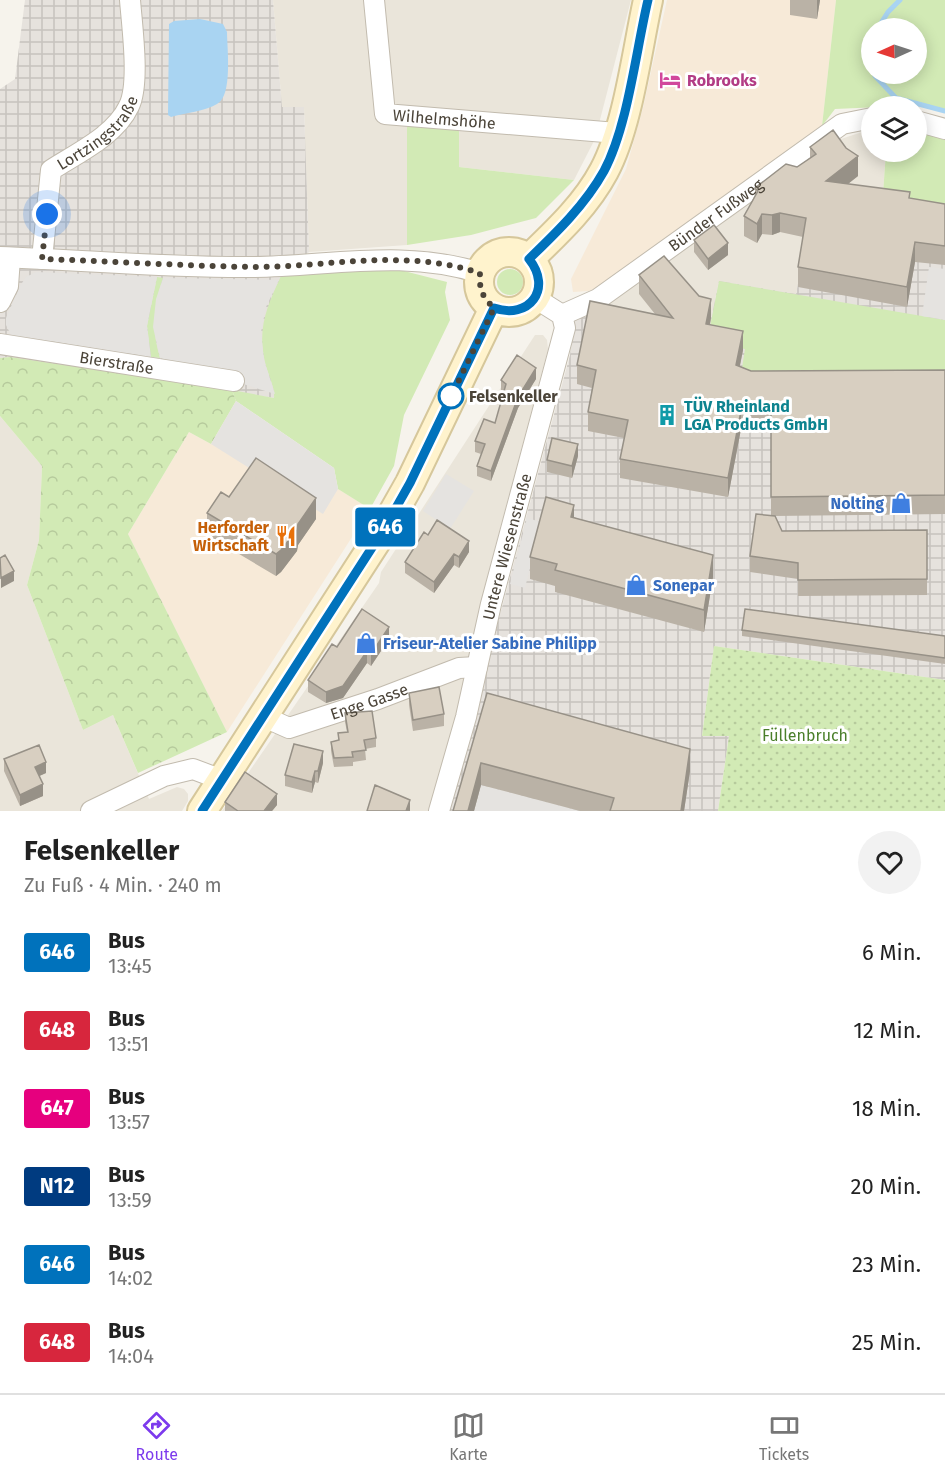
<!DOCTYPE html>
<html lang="de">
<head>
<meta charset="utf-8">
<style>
	:root { --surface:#fff; --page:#f2f2f2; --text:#222; --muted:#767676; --line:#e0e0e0; --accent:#7c3aed }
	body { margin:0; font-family:"Fira Sans",sans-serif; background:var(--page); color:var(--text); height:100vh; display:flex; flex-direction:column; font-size:22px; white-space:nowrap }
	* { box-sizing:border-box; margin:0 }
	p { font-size:20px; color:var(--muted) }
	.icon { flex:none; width:33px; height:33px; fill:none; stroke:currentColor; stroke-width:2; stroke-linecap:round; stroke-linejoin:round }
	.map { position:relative; height:811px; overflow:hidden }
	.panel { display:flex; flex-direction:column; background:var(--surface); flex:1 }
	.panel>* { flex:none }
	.badge { padding:0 12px; border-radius:4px; font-size:21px; line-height:39px }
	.needle { width:39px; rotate:267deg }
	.controls { position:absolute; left:861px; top:18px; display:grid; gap:12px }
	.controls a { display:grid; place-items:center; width:66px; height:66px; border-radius:50%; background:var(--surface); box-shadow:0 3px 15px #0003; font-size:30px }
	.you { position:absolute; width:30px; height:30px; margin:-15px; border:4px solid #fff; border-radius:50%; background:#1a73e8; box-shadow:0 0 0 9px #1a73e833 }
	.map>.badge { position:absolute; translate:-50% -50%; box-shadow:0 0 0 3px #fff }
	.round { display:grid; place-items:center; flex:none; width:63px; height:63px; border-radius:32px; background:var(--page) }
	.summary { display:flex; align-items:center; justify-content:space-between; height:102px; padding:0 24px }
	h1 { font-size:28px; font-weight:700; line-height:45px }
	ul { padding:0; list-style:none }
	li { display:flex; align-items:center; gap:18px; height:78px; padding:0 24px }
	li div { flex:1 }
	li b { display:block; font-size:22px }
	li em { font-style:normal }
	li .badge { min-width:66px; font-weight:700; text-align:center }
	.menu { display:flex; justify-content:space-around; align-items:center; height:84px; border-top:2px solid var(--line); background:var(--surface); font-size:16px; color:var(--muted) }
	.menu a { display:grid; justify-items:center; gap:3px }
	.menu .current { color:var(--accent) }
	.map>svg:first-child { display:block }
</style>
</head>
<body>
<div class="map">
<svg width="945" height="811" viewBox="0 0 945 811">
	<defs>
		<pattern id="industrial-grid" width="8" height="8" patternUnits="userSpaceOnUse" patternTransform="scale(1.5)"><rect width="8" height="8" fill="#e6e2dd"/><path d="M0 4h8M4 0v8" fill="none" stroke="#c7c3be"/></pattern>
		<pattern id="forest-crowns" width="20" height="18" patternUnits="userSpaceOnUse" patternTransform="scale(1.5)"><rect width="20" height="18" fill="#d2eab5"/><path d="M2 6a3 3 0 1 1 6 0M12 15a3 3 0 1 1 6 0" fill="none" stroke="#b6ca9c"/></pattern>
		<pattern id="park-dots" width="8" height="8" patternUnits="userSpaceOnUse" patternTransform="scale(1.5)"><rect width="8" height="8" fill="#d2eab5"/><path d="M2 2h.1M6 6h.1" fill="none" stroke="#b6ca9c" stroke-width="1.8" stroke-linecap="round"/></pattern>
	</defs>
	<rect width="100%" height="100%" fill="#f6f3ec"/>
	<path fill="#eae5da" d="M273,0H631L595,139L574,180L459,167L408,125L407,245L309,252L304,108L282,107Z
		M871,129L872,152H886L882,207L806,242L796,295L719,281L708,334L604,307L832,142Z
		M535,335H543L547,340L548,349L488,574L454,723L428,811H222L379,583L381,572Z
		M0,416L42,466L39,540L27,585L83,730L113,715L149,799L177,787L184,789L188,794V801L182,811H0Z"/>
	<path fill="#f7ead8" d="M667,0H836L822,126L604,284L589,291L573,292L571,279L626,169L643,108Z
		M236,401L338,489L370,509L227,732L128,534L189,432L211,444Z"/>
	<path fill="url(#industrial-grid)" d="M25,0H273L282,107H304L309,252L281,276L274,398L10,357L0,358V89L15,79Z
		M945,216V680L714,646L702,736H729L718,811H447L570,355L576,314L604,307L708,334L719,281L796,294L806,242Z"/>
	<path fill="#d2eab5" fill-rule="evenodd" d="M836,0H945V111L925,105L835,109L822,126ZM872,28H916V74H872Z
		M407,125L459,127V167L574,180L536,218L471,235L407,245Z
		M917,131L945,140V216L882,207L886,152H916Z
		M389,268L404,269V271L447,282L445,292L450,320L404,415L394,466L370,509L338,489L334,468L236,401L232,390L274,398C275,386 267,373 265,362C257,329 267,306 281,276Z
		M497 282a13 13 0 1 1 26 0a13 13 0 1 1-26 0Z
		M157,277L163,278C154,307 151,328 160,358L151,357L147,326Z
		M719,281L945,320V386L740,381L745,349L707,342Z"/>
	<path fill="url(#forest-crowns)" d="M10,357L232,390L236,401L211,444L189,432L128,534L227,732L138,773L113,715L83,730L27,585L39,540L42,466L0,416V358Z"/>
	<path fill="url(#park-dots)" d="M714,646L945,680V811H718L729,736H702Z"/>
	<path fill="#e5e3e0" d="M929,267L945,269V320L922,316Z
		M36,272L157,277L147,326L151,357L11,335L6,325V318L20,286L26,277Z
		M163,278L279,280L266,307L261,332L264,360L275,394L160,358L153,327L156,299Z
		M236,401L334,468L338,489L323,514L211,444Z
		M446,474L474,491L450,529L423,511Z
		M527,518L541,522L525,588L510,584Z
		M481,785L580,811H474Z"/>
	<path fill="#a9d4f2" d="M200,19L223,24L227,32C227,48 233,96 217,104C205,111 185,113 171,117L168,115L169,24L174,21Z"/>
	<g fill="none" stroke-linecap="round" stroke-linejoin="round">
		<path stroke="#a9d4f2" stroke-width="5" d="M878,28L888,12L900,0
			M875,74V76L896,98L945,111"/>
		<defs>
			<g id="street">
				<path id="s1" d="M374,0L385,114L617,133"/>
				<path d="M916,121L945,129"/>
				<path d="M0,257C85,260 170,268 254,267C332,266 404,249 480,273"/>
				<path id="s2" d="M42,259L51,170C77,153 115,136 129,106C140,84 132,26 130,0"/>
				<path d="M0,302L8,286L10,258"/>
				<path id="s3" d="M562,315L598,299L842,124L872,118"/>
				<path id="s4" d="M0,344L234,381"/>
				<path id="s5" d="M262,716L289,728L378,699L459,668L477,667"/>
				<path d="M91,811L164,776L193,769L222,780"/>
				<path id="s6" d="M439,811L466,717L491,604L565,328L562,315L535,298"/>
			</g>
			<path id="secondary" d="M479 282a30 30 0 1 1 60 0a30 30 0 1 1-60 0Z
				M529,259C557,232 586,205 604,171C628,126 637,50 648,0
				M202,811L384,529L410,483L494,308"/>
		</defs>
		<use href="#street" stroke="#c2bbae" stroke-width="22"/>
		<use href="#secondary" stroke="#d6c79b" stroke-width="32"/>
		<use href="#street" stroke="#fff" stroke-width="20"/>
		<use href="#secondary" stroke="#fff3cd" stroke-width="28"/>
	</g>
	<path fill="#bab2a6" d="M788,0H820L817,19L790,15V0Z
		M810,147L858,176L848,184L910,199L945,204V265L915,262L907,307L798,287V267L803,237L780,232L772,235L762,234L757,243L744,236V216L755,195V188L797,167L810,158Z
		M694,240L728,255L708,270L694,252Z
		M639,275L711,318L710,325L743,350L740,366L751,371L945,370V514L774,516L782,531L927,530V595L798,596V579L750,572V556L771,516V430L741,429L728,497L620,478V459L624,438L588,431V412L592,388L577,384V365L655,314L639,294Z
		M536,379L518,408L491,481L477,476V466L481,454L475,452V441L495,423L504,393L501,391V380Z
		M578,456L572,478L547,472V460Z
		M229,497L316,519L298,545L297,551L281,572L276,576L207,535V513Z
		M574,517L713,577L704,632L555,592V586L530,579V557Z
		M428,535L469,552L459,568L454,565L434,593L405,573V562Z
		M742,630L945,636V664L742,636Z
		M389,639L371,666L367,663L343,698L326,703L308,692V680L337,647Z
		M409,693L444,714V726L413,731L409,705Z
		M487,693L690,771L684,811H580L481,785L474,811Z
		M345,713L376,738V747L365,749L366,760L353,762V766L334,767L331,751V742L338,740V733L347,732L345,722Z
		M4,759L46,773L39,776L43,796L20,806L4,771Z
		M323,763L318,783L315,782L312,793L285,786V775Z
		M225,802L277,805L272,811H225Z"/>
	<path fill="#979187" d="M817,0H820L817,19Z
		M858,156V176L826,201V181Z
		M780,213V232L772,235V215Z
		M762,214V234L757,243V224Z
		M915,242V262L907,307V287Z
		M728,243V255L708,270V259Z
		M711,299V318L706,343V324Z
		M743,331V350L736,384V365Z
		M536,368V379L518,408L491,481V471L518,397Z
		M741,411V429L728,497V478Z
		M578,444V456L572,478V466Z
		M316,498V519L298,545L297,551L281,572L276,576V554Z
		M574,505V527L571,517Z
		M469,541V552L459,568V557Z
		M454,554V565L434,593V582Z
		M713,555V577L704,632V610Z
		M14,571V581L1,588V578Z
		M389,627V639L371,666V654Z
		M367,651V663L343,698L326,703V692Z
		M690,749V771L684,811H681Z
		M323,751V763L318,783V771Z
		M46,762V773L35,778V767Z
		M481,763V785L474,811H468Z
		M315,771V782L312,793V782Z
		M43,784V796L20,806V795Z
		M277,794V805L272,811H264Z
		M410,800V811H406Z"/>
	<path fill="#d8cfc1" stroke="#979187" stroke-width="1.5" d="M833,130L846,148L858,156L826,181L910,192L909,198L945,204V246L915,242L907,287L798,267L806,218L780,213L772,215L762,214L757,224L744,216L758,191L755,188L786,164L797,167L816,154L810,147Z
		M714,225L728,243L708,259L694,240Z
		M664,256L699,296L711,299L706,324L743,331L736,365L751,371L945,370V495L771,497V411H741L728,478L620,459L628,420L588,412L596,370L577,365L590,301L673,318L639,275Z
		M517,355L536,368L518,397L491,471L477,466L485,444L475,441L484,419L495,423L506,384L501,380Z
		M552,438L578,444L572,466L547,460Z
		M256,458L316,498L298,524L297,530L281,550L276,554L207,513L221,492L229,497Z
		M546,497L574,505L571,517L713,555L704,610L555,570L557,564L530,557Z
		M756,514L775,516L782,531L927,530V579L798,580V563L750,556Z
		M437,520L469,541L459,557L454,554L434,582L405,562L424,532L428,535Z
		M5,555L14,571L1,578L0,558Z
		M362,609L389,627L371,654L367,651L343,686L326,692L308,680L332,644L337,647Z
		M745,609L945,636V658L742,630Z
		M439,687L444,714L413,720L409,693Z
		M487,693L690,749L681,811H610L614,798L481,763L468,811H453Z
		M372,711L376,738L364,740L366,750L352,752L353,757L334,758L331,742L339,740L338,733L348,732L345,713Z
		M294,744L323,751L318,771H315L312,782L285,775Z
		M39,745L46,762L35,767L43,784L20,795L4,759Z
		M245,772L277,794L264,811H238L225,802Z
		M375,785L410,800L406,811H367Z"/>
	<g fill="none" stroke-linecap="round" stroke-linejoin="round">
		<defs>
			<path id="line" d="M202,811L384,529L410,483L494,308C529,320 553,289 529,259C557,232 585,205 604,171C628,126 636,50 648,0"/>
		</defs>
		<use href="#line" stroke="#fff" stroke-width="14"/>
		<use href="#line" stroke="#0072bc" stroke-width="9"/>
		<path stroke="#4b4439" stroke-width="6" stroke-dasharray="0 10.8" d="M47,214L42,259C112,261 183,266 253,267C332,267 401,248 480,273C479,289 482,297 494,308L447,405L451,396"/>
	</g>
	<defs>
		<symbol id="hotel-bare" viewBox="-9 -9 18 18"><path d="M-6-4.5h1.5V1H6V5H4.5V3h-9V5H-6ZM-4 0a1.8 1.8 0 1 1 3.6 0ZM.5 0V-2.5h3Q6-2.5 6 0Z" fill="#d1479c" stroke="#fff" stroke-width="2.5" paint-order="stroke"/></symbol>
		<symbol id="building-bare" viewBox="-9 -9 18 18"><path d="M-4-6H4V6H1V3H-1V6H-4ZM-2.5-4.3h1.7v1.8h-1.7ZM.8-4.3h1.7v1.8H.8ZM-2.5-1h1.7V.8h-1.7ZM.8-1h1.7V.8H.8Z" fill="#0f9aa8" stroke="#fff" stroke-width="2.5" paint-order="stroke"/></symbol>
		<symbol id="shop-bare" viewBox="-9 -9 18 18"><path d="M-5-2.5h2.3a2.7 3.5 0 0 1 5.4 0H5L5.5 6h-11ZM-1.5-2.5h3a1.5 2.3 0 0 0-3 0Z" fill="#3f7fe0" stroke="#fff" stroke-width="2.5" paint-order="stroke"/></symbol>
		<symbol id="restaurant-bare" viewBox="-9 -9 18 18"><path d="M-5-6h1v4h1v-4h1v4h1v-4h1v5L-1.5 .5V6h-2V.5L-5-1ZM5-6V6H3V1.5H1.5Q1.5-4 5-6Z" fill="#e8710a" stroke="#fff" stroke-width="2.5" paint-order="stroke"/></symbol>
	</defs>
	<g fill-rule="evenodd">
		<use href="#hotel-bare" x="655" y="65" width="30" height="30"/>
		<use href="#building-bare" x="652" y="400" width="30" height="30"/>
		<use href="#shop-bare" x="886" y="488" width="30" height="30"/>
		<use href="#restaurant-bare" x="271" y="521" width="30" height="30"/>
		<use href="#shop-bare" x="621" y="570" width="30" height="30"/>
		<use href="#shop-bare" x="351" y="628" width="30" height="30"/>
	</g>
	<circle fill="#fff" stroke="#0072bc" stroke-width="3" cx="451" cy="396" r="12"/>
	<g text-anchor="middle" stroke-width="6" stroke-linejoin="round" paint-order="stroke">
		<g font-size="16" font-weight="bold" fill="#b23c85" stroke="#fff" text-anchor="start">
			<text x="687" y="86">Robrooks</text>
		</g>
		<g font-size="16" fill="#4b4439" stroke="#fff">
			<text dy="6" stroke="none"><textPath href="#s1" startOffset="174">Wilhelmshöhe</textPath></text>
			<text dy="6" stroke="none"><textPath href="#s2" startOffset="150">Lortzingstraße</textPath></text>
			<text dy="6" stroke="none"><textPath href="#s3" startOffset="184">Bünder Fußweg</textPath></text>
			<text dy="6" stroke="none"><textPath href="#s4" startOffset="118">Bierstraße</textPath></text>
			<text dy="6" stroke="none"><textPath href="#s6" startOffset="273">Untere Wiesenstraße</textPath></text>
			<text dy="6" stroke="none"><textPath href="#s5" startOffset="114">Enge Gasse</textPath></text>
		</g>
		<g font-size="16" font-weight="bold" fill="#4b4439" stroke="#fff" text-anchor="start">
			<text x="469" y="402">Felsenkeller</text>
		</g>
		<g font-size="16" font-weight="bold" fill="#0d838f" stroke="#fff" text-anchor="start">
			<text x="684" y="412">TÜV Rheinland<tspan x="684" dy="18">LGA Products GmbH</tspan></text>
		</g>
		<g font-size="16" font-weight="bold" fill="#366cbe" stroke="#fff" text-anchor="start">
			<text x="884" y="509" text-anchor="end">Nolting</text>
			<text x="653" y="591">Sonepar</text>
			<text x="383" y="649">Friseur-Atelier Sabine Philipp</text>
		</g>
		<g font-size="16" font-weight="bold" fill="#c56008" stroke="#fff" text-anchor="end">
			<text x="269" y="533">Herforder<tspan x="269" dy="18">Wirtschaft</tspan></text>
		</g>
		<g font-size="16" fill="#4a7f2a" stroke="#fff">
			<text x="805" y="741">Füllenbruch</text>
		</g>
	</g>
</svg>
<div class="controls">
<a><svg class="needle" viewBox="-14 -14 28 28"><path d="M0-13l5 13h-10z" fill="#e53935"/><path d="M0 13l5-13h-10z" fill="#767676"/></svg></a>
<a><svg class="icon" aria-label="layers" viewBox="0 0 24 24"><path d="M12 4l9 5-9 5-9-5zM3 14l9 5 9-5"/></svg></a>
</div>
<div class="you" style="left:47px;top:214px"></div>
<b class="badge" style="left:385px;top:527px;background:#0072bc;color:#fff">646</b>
</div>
<section class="panel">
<div class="summary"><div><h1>Felsenkeller</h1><p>Zu Fuß · 4 Min. · 240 m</p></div><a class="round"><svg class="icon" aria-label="heart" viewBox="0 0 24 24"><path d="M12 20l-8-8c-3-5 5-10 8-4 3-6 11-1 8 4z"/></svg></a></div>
<ul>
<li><span class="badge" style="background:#0072bc;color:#fff">646</span><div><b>Bus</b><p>13:45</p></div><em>6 Min.</em></li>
<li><span class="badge" style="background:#d7263d;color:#fff">648</span><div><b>Bus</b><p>13:51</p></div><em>12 Min.</em></li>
<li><span class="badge" style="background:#e6007e;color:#fff">647</span><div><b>Bus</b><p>13:57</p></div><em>18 Min.</em></li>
<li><span class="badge" style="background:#003b80;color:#fff">N12</span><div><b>Bus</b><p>13:59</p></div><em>20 Min.</em></li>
<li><span class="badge" style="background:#0072bc;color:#fff">646</span><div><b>Bus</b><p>14:02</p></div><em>23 Min.</em></li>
<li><span class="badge" style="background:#d7263d;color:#fff">648</span><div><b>Bus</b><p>14:04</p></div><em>25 Min.</em></li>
</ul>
</section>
<nav class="menu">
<a class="current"><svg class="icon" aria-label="directions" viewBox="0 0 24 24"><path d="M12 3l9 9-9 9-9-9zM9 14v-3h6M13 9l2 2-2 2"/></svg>Route</a>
<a><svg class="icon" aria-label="map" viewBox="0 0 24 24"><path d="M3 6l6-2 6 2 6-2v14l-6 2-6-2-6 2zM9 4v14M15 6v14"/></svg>Karte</a>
<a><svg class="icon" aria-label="tickets" viewBox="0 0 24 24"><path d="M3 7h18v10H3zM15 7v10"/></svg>Tickets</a>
</nav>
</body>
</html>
